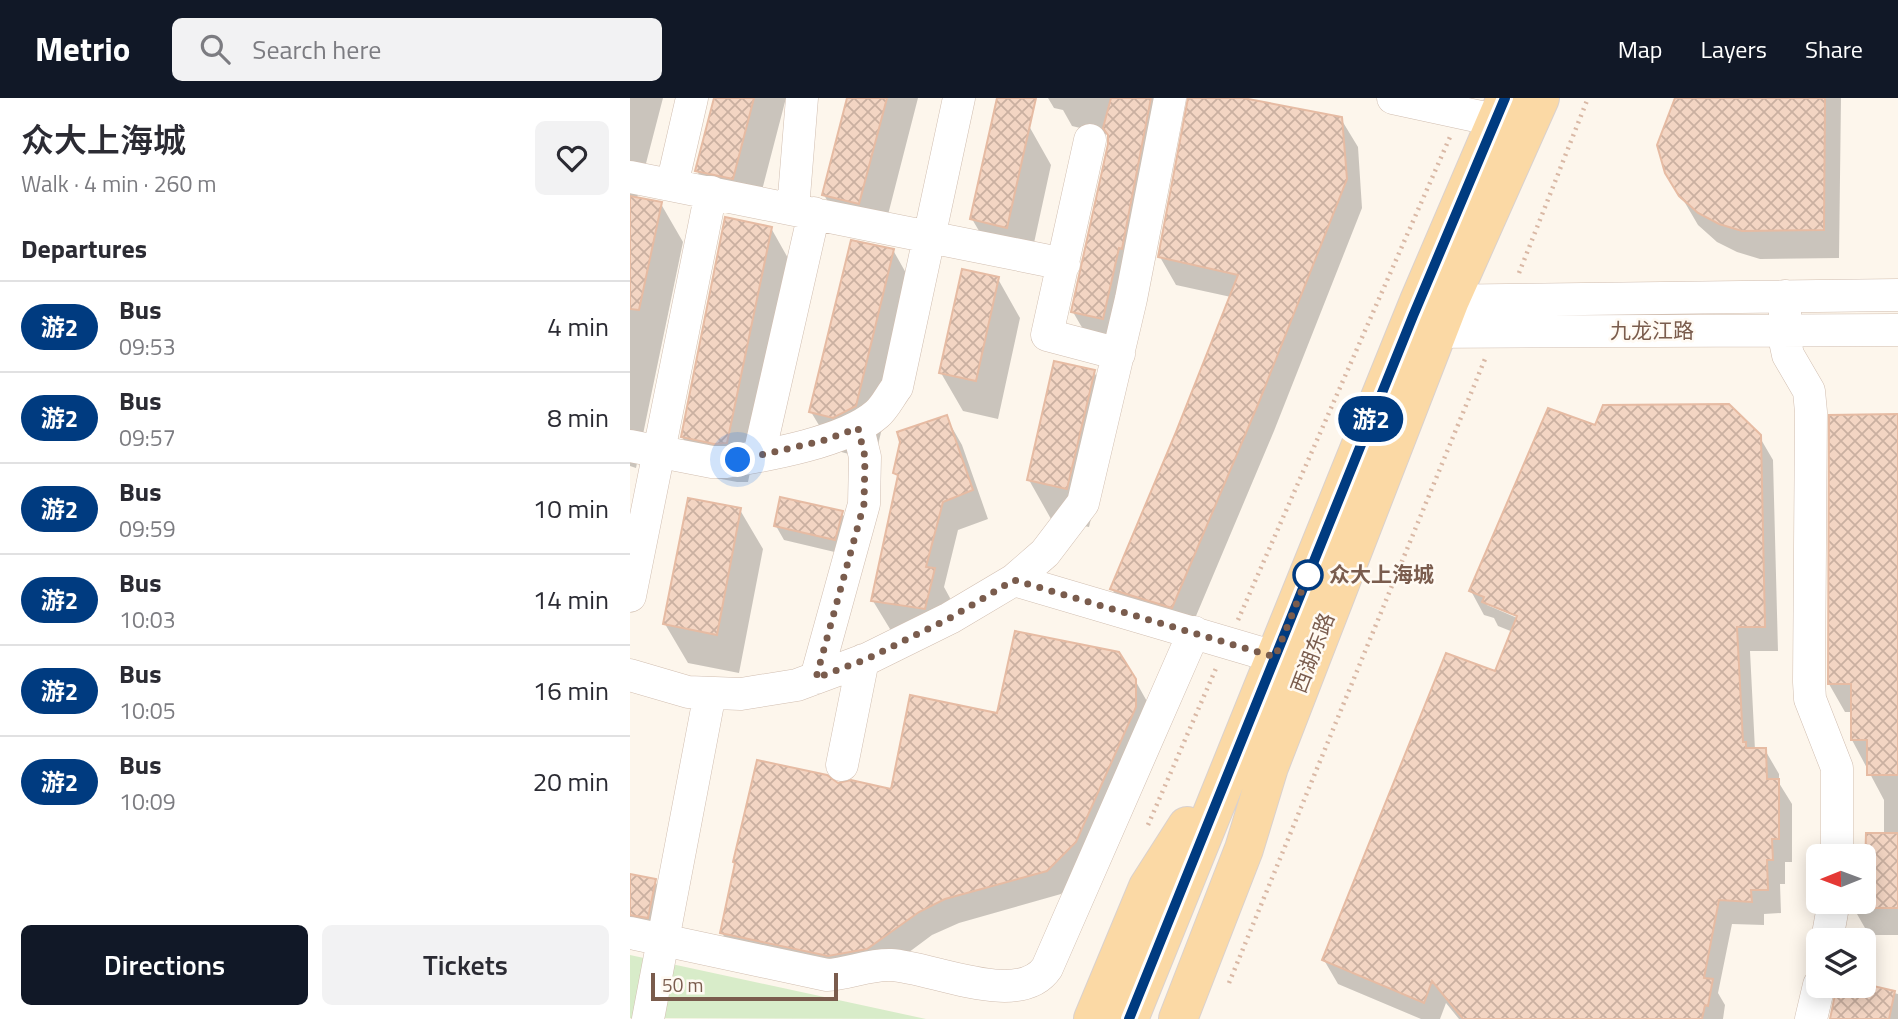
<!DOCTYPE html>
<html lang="en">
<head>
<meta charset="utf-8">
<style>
	:root { --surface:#fff; --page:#f2f2f3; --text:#2b2b33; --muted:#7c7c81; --line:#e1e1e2; --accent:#111827 }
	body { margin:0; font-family:"Titillium Web","Noto Sans SC",sans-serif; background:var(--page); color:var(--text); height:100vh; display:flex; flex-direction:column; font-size:26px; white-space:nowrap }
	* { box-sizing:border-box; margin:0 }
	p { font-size:23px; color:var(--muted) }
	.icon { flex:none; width:38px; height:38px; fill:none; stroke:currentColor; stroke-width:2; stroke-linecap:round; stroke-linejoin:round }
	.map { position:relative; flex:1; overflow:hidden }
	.details { display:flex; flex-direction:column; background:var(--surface); width:630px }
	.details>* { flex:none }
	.badge { padding:0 14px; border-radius:23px; font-size:24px; line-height:46px }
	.needle { width:46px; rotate:269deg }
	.buttons { position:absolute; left:1176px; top:746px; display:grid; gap:14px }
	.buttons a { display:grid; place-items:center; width:70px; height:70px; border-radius:10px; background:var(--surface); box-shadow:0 4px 18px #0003; font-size:35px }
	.scale { position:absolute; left:21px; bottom:18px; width:187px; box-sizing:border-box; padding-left:7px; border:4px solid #7a5c4d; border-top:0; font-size:19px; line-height:24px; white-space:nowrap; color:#7a5c4d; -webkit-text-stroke:5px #fffaf3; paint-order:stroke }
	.you { position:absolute; width:35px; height:35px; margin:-18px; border:5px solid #fff; border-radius:50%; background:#1a73e8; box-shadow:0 0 0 10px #1a73e833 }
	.map>.badge { position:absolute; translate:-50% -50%; box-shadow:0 0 0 4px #fff }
	h2 { padding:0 21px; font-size:26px; line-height:63px }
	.round { display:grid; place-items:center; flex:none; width:74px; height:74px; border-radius:10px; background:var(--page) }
	.head { display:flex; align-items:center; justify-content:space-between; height:119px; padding:0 21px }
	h1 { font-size:33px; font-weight:600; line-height:52px }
	.action { display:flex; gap:14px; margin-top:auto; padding:14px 21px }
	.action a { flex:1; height:80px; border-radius:10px; background:var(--accent); color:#fff; font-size:28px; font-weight:600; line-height:80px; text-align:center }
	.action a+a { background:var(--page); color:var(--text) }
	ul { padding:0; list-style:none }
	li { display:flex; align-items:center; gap:21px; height:91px; padding:0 21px; border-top:2px solid var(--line) }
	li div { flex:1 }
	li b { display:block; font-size:26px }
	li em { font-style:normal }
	li .badge { min-width:77px; font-weight:700; text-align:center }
	header { display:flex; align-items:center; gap:42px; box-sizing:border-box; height:98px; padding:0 35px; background:var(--accent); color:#fff }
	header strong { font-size:33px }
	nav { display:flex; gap:38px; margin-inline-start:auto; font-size:24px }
	.search { width:490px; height:63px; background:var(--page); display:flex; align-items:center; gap:18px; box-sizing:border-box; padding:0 24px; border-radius:10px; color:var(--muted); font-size:26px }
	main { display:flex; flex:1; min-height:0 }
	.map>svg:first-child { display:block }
</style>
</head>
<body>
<header>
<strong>Metrio</strong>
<div class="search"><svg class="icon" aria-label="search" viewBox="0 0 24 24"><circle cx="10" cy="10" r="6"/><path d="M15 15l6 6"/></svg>Search here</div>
<nav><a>Map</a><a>Layers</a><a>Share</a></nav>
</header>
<main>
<section class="details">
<div class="head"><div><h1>众大上海城</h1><p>Walk · 4 min · 260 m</p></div><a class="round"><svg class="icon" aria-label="heart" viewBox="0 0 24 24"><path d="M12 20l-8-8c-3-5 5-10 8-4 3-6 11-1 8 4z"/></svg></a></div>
<h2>Departures</h2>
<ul>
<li><span class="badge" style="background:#003b80;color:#fff">游2</span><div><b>Bus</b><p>09:53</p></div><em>4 min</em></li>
<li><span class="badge" style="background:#003b80;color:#fff">游2</span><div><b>Bus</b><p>09:57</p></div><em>8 min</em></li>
<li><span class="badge" style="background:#003b80;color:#fff">游2</span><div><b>Bus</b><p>09:59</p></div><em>10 min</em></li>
<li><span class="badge" style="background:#003b80;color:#fff">游2</span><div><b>Bus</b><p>10:03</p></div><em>14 min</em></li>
<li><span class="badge" style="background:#003b80;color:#fff">游2</span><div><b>Bus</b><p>10:05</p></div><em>16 min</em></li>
<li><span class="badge" style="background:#003b80;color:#fff">游2</span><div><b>Bus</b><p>10:09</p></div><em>20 min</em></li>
</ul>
<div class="action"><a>Directions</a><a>Tickets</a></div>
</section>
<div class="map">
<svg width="1268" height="921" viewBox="0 0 1268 921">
	<defs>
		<pattern id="building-cross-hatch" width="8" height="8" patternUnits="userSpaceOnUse" patternTransform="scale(1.75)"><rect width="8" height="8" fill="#f3d5c3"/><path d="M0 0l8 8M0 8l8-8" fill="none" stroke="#cab0a1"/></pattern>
	</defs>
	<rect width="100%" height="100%" fill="#fdf6ec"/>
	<path fill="#d8ecc9" d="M0,857L296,921L0,920Z"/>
	<path fill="#0003" fill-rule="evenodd" d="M0,0H33L7,100L31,106L53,144L6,370L0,368Z
		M86,0H156L125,119L89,112L67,73Z
		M219,0H288L251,144L216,135L194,97Z
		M418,0H527L491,252L461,245L443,214L480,46L479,37L442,28L433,12L424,10Z
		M560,0H604L711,21L728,49L732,110L644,333L558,537L499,519L482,491L601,199L546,187L530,159Z
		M1046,0H1211L1209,160L1130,161L1107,154L1087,144L1068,127L1037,74Z
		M399,28L421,67L399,168L365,160L342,121Z
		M141,130L163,169L118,384H107L75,378L52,339Z
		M263,152L285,191L248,347L226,358L204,352L181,314Z
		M368,181L390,220L368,321L333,313L311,275Z
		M464,274L487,313L459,429L421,421L399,382Z
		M316,319L332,347L358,421L328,432L314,489L320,500L311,539L260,531L243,503L269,381L265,374Z
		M1201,319H1268V837H1239L1223,809V803H1234V769H1238L1254,737V702L1222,642V614H1215L1199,586Z
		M965,329L1129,338L1143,362L1148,553H1120L1125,652H1135L1149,676V685L1162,706V764H1155V786H1150L1151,815L1134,816V827L1102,826L1088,895L1095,907L1093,921H829L816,905L810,921H791L708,886L694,862L866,576L883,534L868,528L864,520L854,517L841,493ZM857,504L896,520L894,523L857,507Z
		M110,412L133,451L109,575L58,565L35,526Z
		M212,415L220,429L213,456L154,442L146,428Z
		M505,582L519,607L459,768L431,796L329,825L302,837L251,875L106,859L92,835L207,687L262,693L368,617Z
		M0,778L25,783L37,804L30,841L0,840Z
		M1231,887L1268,896V921H1202Z"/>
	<path fill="url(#building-cross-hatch)" stroke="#e6bba3" stroke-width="2" d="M84,0H124L103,81L65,73Z
		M217,0H257L229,106L192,97Z
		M367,0H406L377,130L340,121Z
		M481,0H521L492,151L489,150L473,221L441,214L478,46V37L473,30Z
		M558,0H613L712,19L717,81L629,304L542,510L480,491L546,334L608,177L528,159Z
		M1045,0H1195L1194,132L1112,133L1089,126L1068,115L1049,98L1035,75L1027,47Z
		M0,98L32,104L9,212L0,211Z
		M95,119L142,129L97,345L84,346L51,339Z
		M221,142L264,151L226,308L203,320L179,314Z
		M332,171L369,179L346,283L309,275Z
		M424,263L465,272L437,391L397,382Z
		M1099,306L1131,337L1135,529H1107L1113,644H1116V650H1136L1137,681H1149V741H1142L1143,762H1137L1138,792H1121L1122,804L1089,802L1074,880L1083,881L1078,908L1075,907L1072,921H833L802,883L794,905L692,862L816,555L865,573L887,518L852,504L854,499L839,493L918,310L965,327L973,307Z
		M1268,316V677H1237V642H1221V586H1198L1199,317Z
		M317,317L343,392L313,404L296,469L305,470L295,511L241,503L268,377L263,375L270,344L267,334Z
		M150,399L213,413L205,442L144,428Z
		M58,400L111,410L87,537L33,526Z
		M385,533L489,554L506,581V609L446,744L417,773L315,801L289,814L237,851L198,858L90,835L105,765L103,764L127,662L197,677L208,685L221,682L261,691L280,597L367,615Z
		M1236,735H1268V810H1234Z
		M0,776L26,781L18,820L0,817Z
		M1207,887H1239L1265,893L1259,921H1200Z"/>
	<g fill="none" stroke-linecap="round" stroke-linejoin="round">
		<defs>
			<path id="minor" d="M763,0L888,27
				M460,42L417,237L489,256
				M0,79L434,166
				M42,87L62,0
				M163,111L172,0
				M1155,198V243L1158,257L1179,293L1181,314L1179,584L1180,601L1207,670V758
				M797,203L1268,197
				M785,234L1268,232
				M0,348L82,364H96C139,357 215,344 247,316C255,309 260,298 267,289L329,0
				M129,357L184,115
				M384,482L645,559
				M0,498L81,94
				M0,577L58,594L111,596L167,587L237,561L320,520L384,482L415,455L453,405L501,201L540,0
				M186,580L234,406L235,359L228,330
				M212,667L233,562
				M0,835L197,877C219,876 239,866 261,867C302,869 389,911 417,870L564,534
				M1197,842L1204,803
				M18,921L80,595
				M1181,921L1189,887"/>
			<path id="major" d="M463,921L518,789L557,728
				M499,921L789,203L876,0
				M548,921L614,751L639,669L820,202L910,0"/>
		</defs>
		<use href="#minor" stroke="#d1beb0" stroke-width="33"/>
		<use href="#major" stroke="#dad1cd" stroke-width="40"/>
		<path stroke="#d9b8a5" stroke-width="4.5" stroke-dasharray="2 5" stroke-linecap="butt" d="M889,175L958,0
			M608,522L820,39
			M518,727L587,568
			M599,885L855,261"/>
		<use href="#minor" stroke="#fff" stroke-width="32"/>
		<use href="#major" stroke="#fbd9a5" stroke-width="38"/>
	</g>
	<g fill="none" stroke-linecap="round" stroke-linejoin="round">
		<defs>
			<path id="line" d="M499,921L783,218L875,0"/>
		</defs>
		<use href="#line" stroke="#fff" stroke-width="16"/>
		<use href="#line" stroke="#003b80" stroke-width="10"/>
		<path stroke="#7a5c4d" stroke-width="7" stroke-dasharray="0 12.6" d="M108,362L192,343L228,330L235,359L234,406L186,580L237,561L320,520L384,482L645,559L678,477"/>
	</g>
	<circle fill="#fff" stroke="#003b80" stroke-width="3.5" cx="678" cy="477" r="14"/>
	<g text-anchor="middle" stroke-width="5" stroke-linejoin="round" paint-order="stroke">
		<g font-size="21" fill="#7a5c4d" stroke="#fffaf3">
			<text x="1022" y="240">九龙江路</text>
			<text transform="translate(683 555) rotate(-69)" y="7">西湖东路</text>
		</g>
		<g font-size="21" font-weight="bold" fill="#7a5c4d" stroke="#fffaf3" text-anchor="start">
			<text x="699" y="484">众大上海城</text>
		</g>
	</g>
</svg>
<div class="buttons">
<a><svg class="needle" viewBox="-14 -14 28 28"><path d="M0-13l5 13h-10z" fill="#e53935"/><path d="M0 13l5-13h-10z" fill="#7c7c81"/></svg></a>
<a><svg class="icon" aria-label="layers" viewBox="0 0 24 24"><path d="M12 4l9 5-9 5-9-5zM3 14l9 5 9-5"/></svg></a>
</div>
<div class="scale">50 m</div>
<div class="you" style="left:108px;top:362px"></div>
<b class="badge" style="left:741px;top:321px;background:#003b80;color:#fff">游2</b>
</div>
</main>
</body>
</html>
